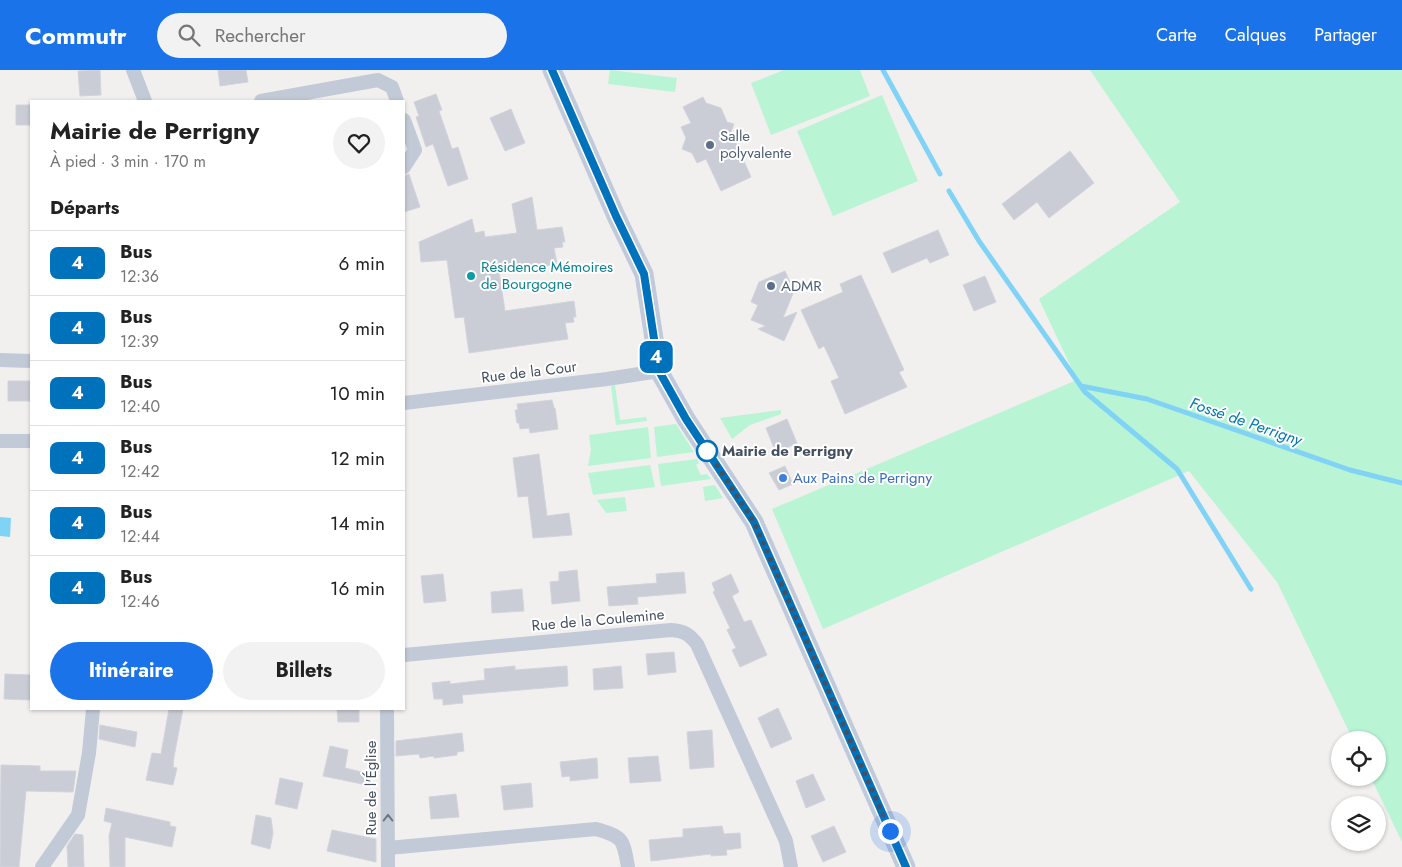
<!DOCTYPE html>
<html lang="fr">
<head>
<meta charset="utf-8">
<style>
	:root { --surface:#fff; --page:#f2f2f2; --text:#222; --muted:#767676; --line:#e0e0e0; --accent:#1a73e8 }
	body { margin:0; font-family:Jost,sans-serif; background:var(--page); color:var(--text); height:100vh; display:flex; flex-direction:column; font-size:19px; white-space:nowrap }
	* { box-sizing:border-box; margin:0 }
	p { font-size:16px; color:var(--muted) }
	.icon { flex:none; width:28px; height:28px; fill:none; stroke:currentColor; stroke-width:2; stroke-linecap:round; stroke-linejoin:round }
	.map { position:relative; flex:1; overflow:hidden }
	.drawer { position:absolute; left:30px; top:30px; width:375px; height:610px; display:flex; flex-direction:column; background:var(--surface); border-radius:0px; box-shadow:0 1px 4px #0004 }
	.drawer>* { flex:none }
	.badge { padding:0 10px; border-radius:8px; font-size:18px; line-height:32px }
	.tools { position:absolute; left:1331px; top:661px; display:grid; gap:10px }
	.tools a { display:grid; place-items:center; width:55px; height:55px; border-radius:50%; background:var(--surface); box-shadow:0 1px 4px #0004; font-size:25px }
	.you { position:absolute; width:25px; height:25px; margin:-12px; border:4px solid #fff; border-radius:50%; background:#1a73e8; box-shadow:0 0 0 8px #1a73e833 }
	.map>.badge { position:absolute; translate:-50% -50%; box-shadow:0 0 0 2px #fff }
	h2 { padding:0 20px; font-size:19px; line-height:45px }
	.round { display:grid; place-items:center; flex:none; width:52px; height:52px; border-radius:26px; background:var(--page) }
	.head { display:flex; align-items:center; justify-content:space-between; height:85px; padding:0 20px }
	h1 { font-size:24px; font-weight:700; line-height:38px }
	.primary-button { display:flex; gap:10px; margin-top:auto; padding:10px 20px }
	.primary-button a { flex:1; height:58px; border-radius:30px; background:var(--accent); color:#fff; font-size:20px; font-weight:700; line-height:58px; text-align:center }
	.primary-button a+a { background:var(--page); color:var(--text) }
	ul { padding:0; list-style:none }
	li { display:flex; align-items:center; gap:15px; height:65px; padding:0 20px; border-top:1px solid var(--line) }
	li div { flex:1 }
	li b { display:block; font-size:19px }
	li em { font-style:normal }
	li .badge { min-width:55px; font-weight:700; text-align:center }
	header { display:flex; align-items:center; gap:30px; box-sizing:border-box; height:70px; padding:0 25px; background:var(--accent); color:#fff }
	header strong { font-size:24px }
	nav { display:flex; gap:28px; margin-inline-start:auto; font-size:18px }
	.search { width:350px; height:45px; background:var(--page); display:flex; align-items:center; gap:12px; box-sizing:border-box; padding:0 18px; border-radius:28px; color:var(--muted); font-size:19px }
	.map>svg:first-child { display:block }
</style>
</head>
<body>
<header>
<strong>Commutr</strong>
<div class="search"><svg class="icon" aria-label="search" viewBox="0 0 24 24"><circle cx="10" cy="10" r="6"/><path d="M15 15l6 6"/></svg>Rechercher</div>
<nav><a>Carte</a><a>Calques</a><a>Partager</a></nav>
</header>
<div class="map">
<svg width="1402" height="797" viewBox="0 0 1402 797">
	<rect width="100%" height="100%" fill="#f2efef"/>
	<path fill="#b9f4d5" d="M610,0L677,8L675,22L608,14Z
		M784,0H860L870,26L771,65L751,13Z
		M1090,0H1402V772L1371,708H1378V670H1353L1277,512L1189,401L823,559L772,439L1077,310L1039,229L1180,132Z
		M882,25L918,111L833,146L797,61Z
		M615,315L620,350L646,347L647,351L616,355L611,316Z
		M781,340V344L750,355L732,369L720,348Z
		M676,354L694,382L657,387L654,357Z
		M648,357L651,388L588,396L591,380L589,365Z
		M697,389L699,393L696,395L701,405L707,404L711,409L661,416L658,394Z
		M650,395L655,417L593,425L588,403Z
		M715,415L723,428L705,431L703,417Z
		M625,427L627,441L606,443L597,430Z"/>
	<path fill="#81d3f6" d="M0,447L11,448L10,467L0,466Z"/>
	<g fill="none" stroke-linecap="round" stroke-linejoin="round">
		<path stroke="#81d3f6" stroke-width="5" d="M883,0L940,104
			M949,121L979,171L1085,322L1177,399L1251,519
			M1081,316L1147,329L1350,400L1402,413"/>
	</g>
	<path fill="#cacdd5" stroke="#d2d4dc" d="M100,0L101,25L80,26L78,1Z
		M218,0H246L248,12L220,16Z
		M436,24L442,40L439,41L452,79L458,77L468,109L448,116L433,74L426,77L416,47L419,46L414,32Z
		M703,27L706,33L721,38L727,52L734,54L731,62L751,107L721,121L706,89L697,93L692,83L682,79L686,68L681,57L691,53L683,37Z
		M16,35H31V55H16Z
		M511,39L525,73L505,81L490,48Z
		M1070,81L1094,113L1049,148L1037,132L1014,150L1002,134Z
		M409,104L420,137L404,142V106Z
		M532,127L537,160L562,157L565,172H562L563,177L554,178L557,194L499,202L505,241L574,231L576,247H573L574,252L565,253L568,269L469,283L464,247L455,248L447,190L421,192L419,172L472,149L475,163L484,161L485,167L517,163L512,134Z
		M938,160L949,185L930,193L927,188L892,203L883,183Z
		M785,201L794,221L783,248L797,242L784,271L758,259L766,256L751,250L758,235L751,232L759,212Z
		M861,205L904,300L899,302L907,317L845,344L831,311L839,308L824,276L819,279L801,240L843,222L840,214Z
		M985,206L996,232L974,241L963,215Z
		M8,311H31V331H8Z
		M552,330L554,338H555L558,359L530,363L529,358L520,359L519,353H517L515,340H518L517,334Z
		M787,349L797,373L776,383L766,358Z
		M539,384L547,446L569,443L572,465L533,468L528,426L518,427L513,388Z
		M785,396L793,414L779,420L769,403Z
		M577,500L580,531L552,534L550,512L559,511V502Z
		M684,502L686,523L637,527L638,534L609,536L607,517L657,513L656,504Z
		M443,504L446,531L424,533L421,506Z
		M731,504L739,522L732,526L744,552L751,550L767,585L740,597L732,580L736,578L727,560L730,558L713,522L715,521L712,513Z
		M522,519L524,541L492,543L491,522Z
		M674,582L676,602L648,605L646,584Z
		M515,596V600L567,596L568,616L462,625L463,633L443,635V629H434L432,613L450,611V614L485,610L484,599Z
		M621,596L623,618L594,620L593,599Z
		M5,604L31,605V630L4,629Z
		M778,638L792,669L771,678L758,648Z
		M169,639H183L174,687L173,697L177,698L173,715L146,710L152,683L161,684Z
		M337,639H359V652H338Z
		M100,655L137,662L135,677L99,669Z
		M712,660L714,697L690,699L687,662Z
		M462,663L464,681L457,682V685L434,688V686L420,688L419,684L396,686V671Z
		M330,676L348,680L345,698L370,704L367,715L323,706Z
		M658,686L661,711L630,713L628,688Z
		M597,688L598,708L570,711V706L562,707L560,692Z
		M1,695L40,696V701H76L73,722L26,721L19,797H0Z
		M813,704L825,730L806,738L796,711Z
		M280,708L303,713L297,739L275,734Z
		M531,713L533,737L504,740L501,716Z
		M456,724L459,747L431,749L429,727Z
		M106,738L170,752V756L176,757L172,777L125,767V797H110L109,766L112,753L104,751Z
		M256,745L271,748L273,763L270,779L251,774Z
		M722,756L724,764L740,763L741,778L726,780L727,785L711,786V784L651,791L649,770L683,767V759Z
		M834,756L846,782L823,792L811,766Z
		M332,760L376,769V792L327,781Z
		M75,764L83,765L84,797H68L67,776Z"/>
	<g fill="none" stroke-linecap="round" stroke-linejoin="round">
		<path stroke="#c1cad6" stroke-width="14" d="M133,0L145,31
			M261,31L378,10L392,17L397,31
			M404,50L415,80L404,97
			M0,290L31,291
			M404,333L607,309L659,301
			M0,371H31
			M404,585L671,560C684,561 689,564 697,574L786,771L791,797
			M387,639L388,797
			M388,778L596,759C624,767 623,769 628,797
			M42,797L78,745L89,683L93,639"/>
		<path stroke="#c0cada" stroke-width="19" d="M552,0L616,146L644,204L659,301L686,349L754,452L906,797"/>
	</g>
	<defs><path id="oneway-chevron" d="M-2-3.5L2.5 0L-2 3.5" fill="none" stroke-width="1.6" stroke-linecap="round" stroke-linejoin="round" transform="scale(1.25)"/></defs>
	<use stroke="#6a7583" href="#oneway-chevron" transform="translate(388 748) rotate(-90)"/>
	<g fill="none" stroke-linecap="round" stroke-linejoin="round">
		<defs>
			<path id="line" d="M552,0L616,146L644,204L659,301L686,349L754,452L906,797"/>
		</defs>
		<use href="#line" stroke="#fff" stroke-width="11"/>
		<use href="#line" stroke="#0072bc" stroke-width="8"/>
		<path stroke="#45505f" stroke-width="5" stroke-dasharray="0 9" d="M707,381L705,377L754,452L890,761"/>
	</g>
	<g fill="#5c6f8a" stroke="#fff" stroke-width="2">
		<circle cx="710" cy="75" r="5"/>
		<circle cx="771" cy="216" r="5"/>
	</g>
	<circle fill="#0f9aa8" stroke="#fff" stroke-width="2" cx="471" cy="206" r="5"/>
	<circle fill="#fff" stroke="#0072bc" stroke-width="2.5" cx="707" cy="381" r="10"/>
	<circle fill="#3f7fe0" stroke="#fff" stroke-width="2" cx="783" cy="408" r="5"/>
	<g text-anchor="middle" stroke-width="4" stroke-linejoin="round" paint-order="stroke">
		<g font-size="15" fill="#4e5e75" stroke="#fff" text-anchor="start">
			<text x="720" y="71">Salle<tspan x="720" dy="17">polyvalente</tspan></text>
			<text x="781" y="221">ADMR</text>
		</g>
		<g font-size="15" fill="#0d838f" stroke="#fff" text-anchor="start">
			<text x="481" y="202">Résidence Mémoires<tspan x="481" dy="17">de Bourgogne</tspan></text>
		</g>
		<g font-size="15" fill="#45505f" stroke="#fff">
			<text transform="translate(529 302) rotate(-7)" y="5">Rue de la Cour</text>
			<text transform="translate(598 550) rotate(-5)" y="5">Rue de la Coulemine</text>
			<text transform="translate(371 718) rotate(-90)" y="5">Rue de l'Église</text>
		</g>
		<g font-size="15" font-weight="bold" fill="#45505f" stroke="#fff" text-anchor="start">
			<text x="722" y="386">Mairie de Perrigny</text>
		</g>
		<g font-size="15" fill="#366cbe" stroke="#fff" text-anchor="start">
			<text x="793" y="413">Aux Pains de Perrigny</text>
		</g>
		<g font-size="16" font-style="italic" fill="#017aaf" stroke="#fff">
			<text transform="translate(1246 351) rotate(19)" y="6">Fossé de Perrigny</text>
		</g>
	</g>
</svg>
<div class="tools">
<a><svg class="icon" aria-label="locate" viewBox="0 0 24 24"><circle cx="12" cy="12" r="6"/><path d="M12 2v4M12 18v4M2 12h4M18 12h4"/></svg></a>
<a><svg class="icon" aria-label="layers" viewBox="0 0 24 24"><path d="M12 4l9 5-9 5-9-5zM3 14l9 5 9-5"/></svg></a>
</div>
<div class="you" style="left:890px;top:761px"></div>
<b class="badge" style="left:656px;top:287px;background:#0072bc;color:#fff">4</b>
<section class="drawer">
<div class="head"><div><h1>Mairie de Perrigny</h1><p>À pied · 3 min · 170 m</p></div><a class="round"><svg class="icon" aria-label="heart" viewBox="0 0 24 24"><path d="M12 20l-8-8c-3-5 5-10 8-4 3-6 11-1 8 4z"/></svg></a></div>
<h2>Départs</h2>
<ul>
<li><span class="badge" style="background:#0072bc;color:#fff">4</span><div><b>Bus</b><p>12:36</p></div><em>6 min</em></li>
<li><span class="badge" style="background:#0072bc;color:#fff">4</span><div><b>Bus</b><p>12:39</p></div><em>9 min</em></li>
<li><span class="badge" style="background:#0072bc;color:#fff">4</span><div><b>Bus</b><p>12:40</p></div><em>10 min</em></li>
<li><span class="badge" style="background:#0072bc;color:#fff">4</span><div><b>Bus</b><p>12:42</p></div><em>12 min</em></li>
<li><span class="badge" style="background:#0072bc;color:#fff">4</span><div><b>Bus</b><p>12:44</p></div><em>14 min</em></li>
<li><span class="badge" style="background:#0072bc;color:#fff">4</span><div><b>Bus</b><p>12:46</p></div><em>16 min</em></li>
</ul>
<div class="primary-button"><a>Itinéraire</a><a>Billets</a></div>
</section>
</div>
</body>
</html>
